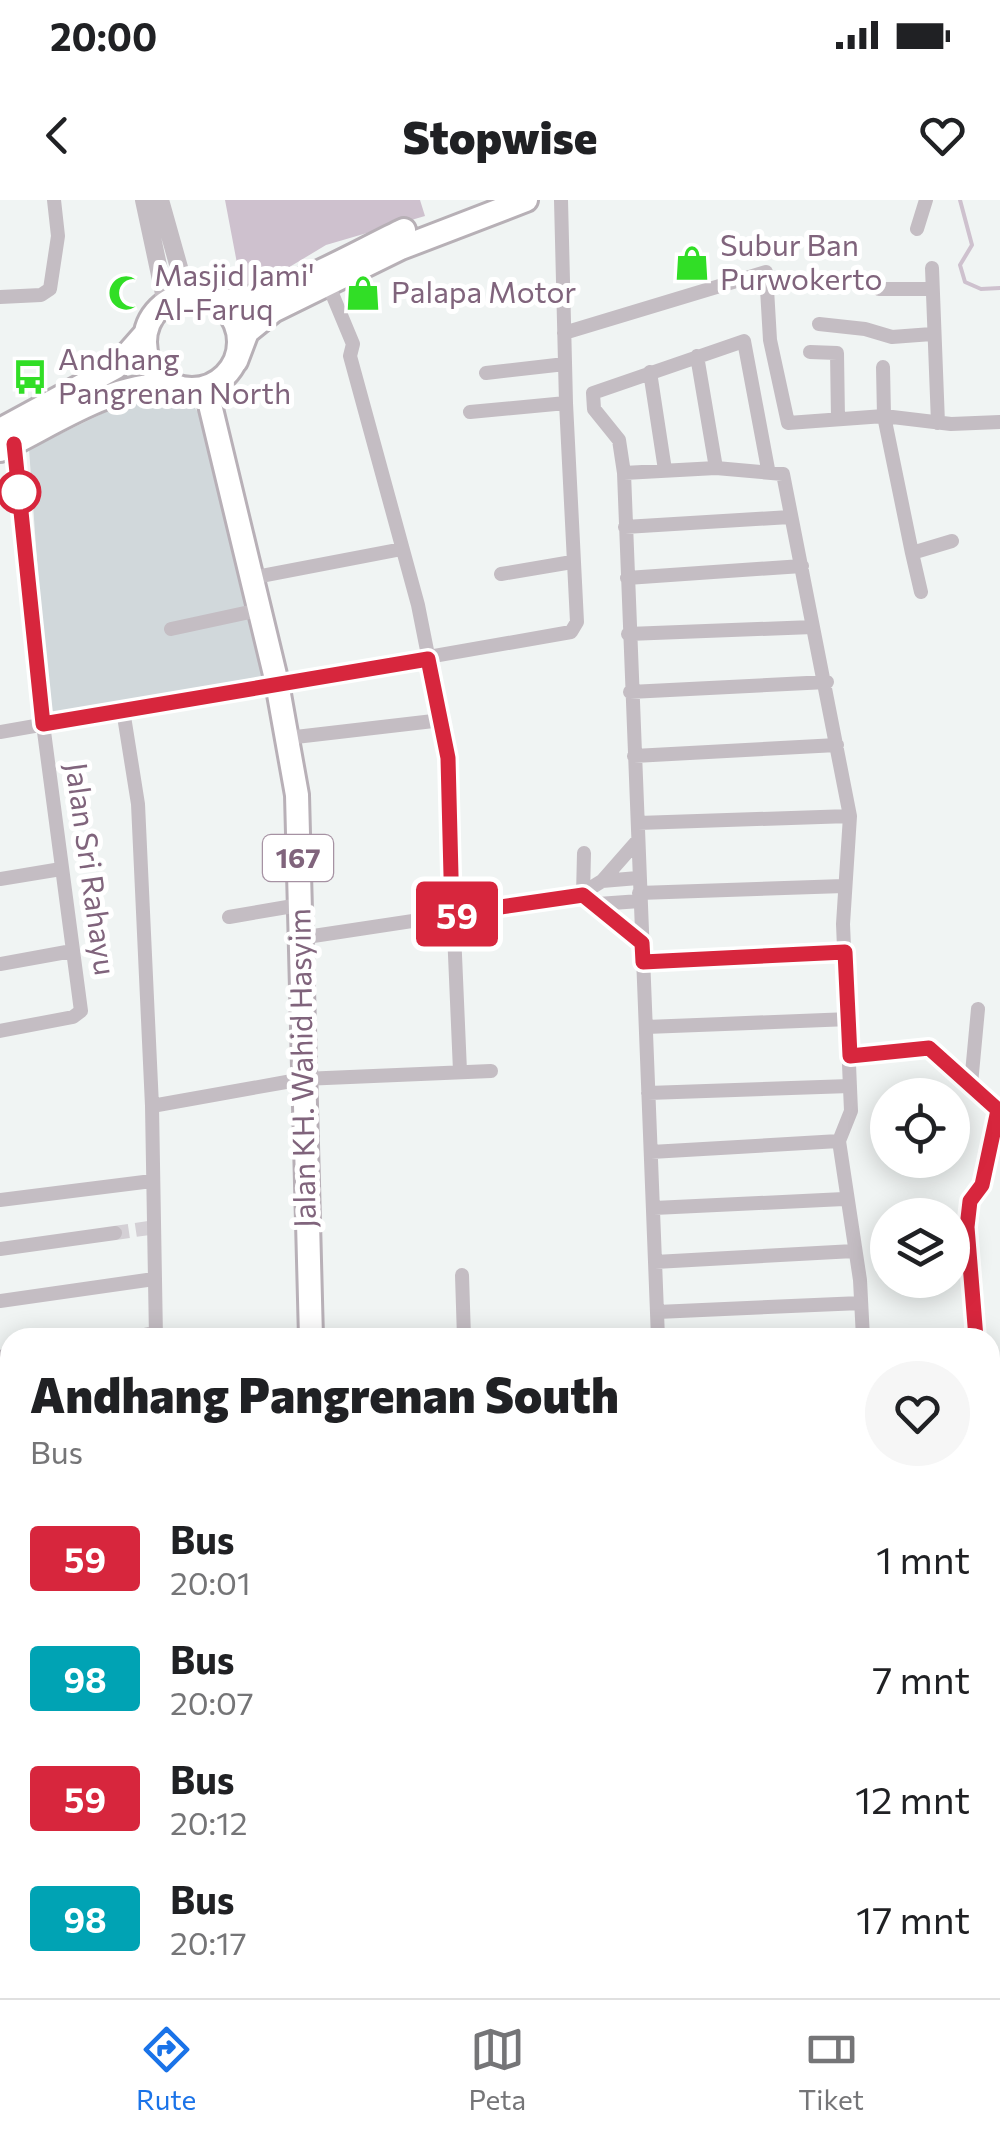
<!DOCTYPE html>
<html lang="id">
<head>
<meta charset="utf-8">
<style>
	:root { --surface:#fff; --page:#f6f6f6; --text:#202124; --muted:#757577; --line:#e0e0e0; --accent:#1a73e8 }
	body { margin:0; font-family:Commissioner,sans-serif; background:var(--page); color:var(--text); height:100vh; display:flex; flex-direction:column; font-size:38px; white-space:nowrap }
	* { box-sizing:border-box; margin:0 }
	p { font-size:32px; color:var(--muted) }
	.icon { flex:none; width:55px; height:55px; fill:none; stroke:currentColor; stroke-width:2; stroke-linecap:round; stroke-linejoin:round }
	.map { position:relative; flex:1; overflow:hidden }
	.sheet { position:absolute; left:0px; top:1128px; width:1000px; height:672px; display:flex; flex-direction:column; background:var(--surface); border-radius:30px 30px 0 0; box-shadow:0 5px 25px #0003 }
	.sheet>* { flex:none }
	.badge { padding:0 20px; border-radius:8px; font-size:35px; line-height:65px }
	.fabs { position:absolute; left:870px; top:878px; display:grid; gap:20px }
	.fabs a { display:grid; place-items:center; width:100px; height:100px; border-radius:50%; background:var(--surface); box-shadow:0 5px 25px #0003; font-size:50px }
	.map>.badge { position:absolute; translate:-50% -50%; box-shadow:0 0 0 5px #fff }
	.round { display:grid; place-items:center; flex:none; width:105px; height:105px; border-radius:52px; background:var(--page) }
	.summary { display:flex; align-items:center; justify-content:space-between; height:170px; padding:0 30px }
	h1 { font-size:48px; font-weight:800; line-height:75px }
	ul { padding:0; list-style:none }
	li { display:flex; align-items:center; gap:30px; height:120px; padding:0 30px }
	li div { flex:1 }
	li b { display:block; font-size:38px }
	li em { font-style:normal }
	li .badge { min-width:110px; font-weight:700; text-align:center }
	.status { display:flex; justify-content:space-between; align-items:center; height:70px; padding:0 50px; background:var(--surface); direction:ltr }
	.status svg { height:28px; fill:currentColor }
	header { display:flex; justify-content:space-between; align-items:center; height:130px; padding:0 30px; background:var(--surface); font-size:45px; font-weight:800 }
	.tabs { display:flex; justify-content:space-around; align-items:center; height:140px; border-top:2px solid var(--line); background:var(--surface); font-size:28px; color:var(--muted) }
	.tabs a { display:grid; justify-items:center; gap:5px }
	.tabs .on { color:var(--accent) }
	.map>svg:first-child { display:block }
</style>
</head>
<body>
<div class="status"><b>20:00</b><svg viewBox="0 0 49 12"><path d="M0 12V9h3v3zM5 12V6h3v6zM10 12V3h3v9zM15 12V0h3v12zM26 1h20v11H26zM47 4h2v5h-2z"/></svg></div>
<header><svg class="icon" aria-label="back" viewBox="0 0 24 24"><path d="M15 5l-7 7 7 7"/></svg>Stopwise<svg class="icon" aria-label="heart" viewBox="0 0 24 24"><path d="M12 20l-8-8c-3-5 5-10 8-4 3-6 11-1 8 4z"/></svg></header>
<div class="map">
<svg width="1000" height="1798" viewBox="0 0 1000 1798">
	<rect width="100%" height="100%" fill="#f0f4f3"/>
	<path fill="#d1d8db" d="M149,191L188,200L210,226L270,475L48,514L29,249Z"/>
	<path fill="#cec1ce" d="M225,0H420L425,16L326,45L243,95Z"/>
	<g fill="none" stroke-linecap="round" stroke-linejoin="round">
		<path stroke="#cec1ce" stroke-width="4" d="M960,0L972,45L960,65L965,82L981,89L1000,88"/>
		<path stroke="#d4d0d5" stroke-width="14" stroke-dasharray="14 7" stroke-linecap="butt" d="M115,1033L149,1028"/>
		<defs>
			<path id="secondary" d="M29,1798L82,1790"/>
			<path id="primary" d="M206,188L277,483L297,595L311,1138
				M326,1790V1798"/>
			<path id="trunk" d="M145 142a47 47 0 1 1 94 0a47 47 0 1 1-94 0Z
				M213,99C260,111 358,51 404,30
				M236,161L247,132L273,111L401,48L526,0
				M0,230L116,167L145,134
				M0,250C53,225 112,182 172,185"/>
		</defs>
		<use href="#secondary" stroke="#b9afb7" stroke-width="25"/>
		<use href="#primary" stroke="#b8b0b7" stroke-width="28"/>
		<use href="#trunk" stroke="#b7b0b6" stroke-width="28"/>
		<path stroke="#c4bdc3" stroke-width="14" d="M917,29L926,0
			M932,68L938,223
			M328,84L353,144L350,156L418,405L446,546L460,871
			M879,89H931
			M0,97L41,95L50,89L58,36L54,0
			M819,124L865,129L892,137L932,134
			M564,133L766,72L770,140L788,223L884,216L951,224L1000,222
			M810,152L837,153L838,219
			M697,156L716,268
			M883,167L884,216L912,353L952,341
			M650,172L665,270
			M486,173L565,164
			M470,212L566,203L561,0
			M624,273L716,268L783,274L850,616L843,724L851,911L839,941L860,1080L863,1138
			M625,327L790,317
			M912,353L921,392
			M501,374L572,362
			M251,378L402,349
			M627,378L802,366
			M171,429L259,410
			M628,434L813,427
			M630,492L827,482
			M123,510L138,604L152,906
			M0,532L571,432L577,422L566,203
			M287,538L442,520
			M634,556L837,545
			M638,623L850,616
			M0,679L61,669
			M602,681L638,640
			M639,693L844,686
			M583,695L598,704L640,701
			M583,695L584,653
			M598,704L643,743
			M229,717L299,705
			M300,738L578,696L602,681L638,678
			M643,762L845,752
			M0,764L72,751
			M646,827L850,819
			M0,831L73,817L81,811L43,524L14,243
			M850,856L929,848L1000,911
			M971,884L978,809
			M648,893L850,886
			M651,952L839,941
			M0,1000L152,981
			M654,1008L844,999
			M0,1049L115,1033
			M655,1062L854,1051
			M462,1075L464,1138
			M0,1101L154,1079
			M657,1112L861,1103
			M128,1138L156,1133
			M156,1138L152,906L303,879L491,871
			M658,1138L624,273L619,240L594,209L593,193L744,141L768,269
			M976,1138L967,1027L970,1001L983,985L999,910
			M0,1157L10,1155
			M0,1218L10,1217
			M0,1278L10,1277
			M0,1339L10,1338
			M0,1409L10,1408
			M0,1443L10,1442
			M0,1521L10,1572
			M0,1594L10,1593
			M929,1798L930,1790"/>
		<path stroke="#c4bdc3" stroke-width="18" d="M144,0L166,103
			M160,0L187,96
			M990,1676L1000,1675"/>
		<use href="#secondary" stroke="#fff" stroke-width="20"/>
		<use href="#primary" stroke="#fff" stroke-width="22"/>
		<use href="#trunk" stroke="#fff" stroke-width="22"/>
	</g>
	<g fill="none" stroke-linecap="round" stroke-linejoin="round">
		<defs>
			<path id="line" d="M14,244L43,524L428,459L448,558L452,714L583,695L642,743L643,762L845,752L850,856L929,848L998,910L982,985L970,1001L967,1027L976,1138"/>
		</defs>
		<use href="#line" stroke="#fff" stroke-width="22"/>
		<use href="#line" stroke="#d7263d" stroke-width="15"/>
	</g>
	<defs>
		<symbol id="shop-bare" viewBox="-9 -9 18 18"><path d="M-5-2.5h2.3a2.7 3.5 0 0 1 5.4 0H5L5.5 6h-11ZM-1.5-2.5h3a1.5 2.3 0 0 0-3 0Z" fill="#31de26" stroke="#fff" stroke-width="2.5" paint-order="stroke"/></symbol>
		<symbol id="mosque-bare" viewBox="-9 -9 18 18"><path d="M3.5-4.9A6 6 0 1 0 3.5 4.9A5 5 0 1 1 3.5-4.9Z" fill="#31de26" stroke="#fff" stroke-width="2.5" paint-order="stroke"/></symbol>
		<symbol id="bus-bare" viewBox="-9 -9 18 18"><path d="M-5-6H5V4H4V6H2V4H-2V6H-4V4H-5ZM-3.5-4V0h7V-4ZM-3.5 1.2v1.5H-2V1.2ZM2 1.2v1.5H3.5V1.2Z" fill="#31de26" stroke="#fff" stroke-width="2.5" paint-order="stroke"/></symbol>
	</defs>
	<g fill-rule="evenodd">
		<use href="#shop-bare" x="667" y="38" width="50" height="50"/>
		<use href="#mosque-bare" x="101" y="68" width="50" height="50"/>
		<use href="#shop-bare" x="338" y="68" width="50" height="50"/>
		<use href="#bus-bare" x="5" y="152" width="50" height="50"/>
	</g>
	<circle fill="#fff" stroke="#d7263d" stroke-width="5" cx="19" cy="292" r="20"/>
	<g text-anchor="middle" stroke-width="10" stroke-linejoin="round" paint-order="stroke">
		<rect fill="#fff" stroke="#a692a3" stroke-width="2.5" x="263" y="635" width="70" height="46" rx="8"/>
		<g font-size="28" font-weight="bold" fill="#80647c">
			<text x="298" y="668">167</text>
		</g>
		<g font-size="30" fill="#80647c" stroke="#fff" text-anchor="start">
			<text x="720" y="56">Subur Ban<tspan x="720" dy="34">Purwokerto</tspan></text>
			<text x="154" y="86">Masjid Jami'<tspan x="154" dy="34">Al-Faruq</tspan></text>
			<text x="391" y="103">Palapa Motor</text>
			<text x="58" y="170">Andhang<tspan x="58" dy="34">Pangrenan North</tspan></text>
		</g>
		<g font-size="30" fill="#80647c" stroke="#fff">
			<text transform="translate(90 669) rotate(82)" y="10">Jalan Sri Rahayu</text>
			<text transform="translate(303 868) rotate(-91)" y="10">Jalan KH. Wahid Hasyim</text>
		</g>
	</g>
</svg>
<div class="fabs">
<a><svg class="icon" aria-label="locate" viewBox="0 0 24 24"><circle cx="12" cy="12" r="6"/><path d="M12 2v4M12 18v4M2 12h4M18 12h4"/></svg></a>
<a><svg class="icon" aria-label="layers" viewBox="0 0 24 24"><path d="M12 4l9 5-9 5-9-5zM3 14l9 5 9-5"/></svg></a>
</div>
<b class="badge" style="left:457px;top:714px;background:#d7263d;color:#fff">59</b>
<section class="sheet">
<div class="summary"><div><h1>Andhang Pangrenan South</h1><p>Bus</p></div><a class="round"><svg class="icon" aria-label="heart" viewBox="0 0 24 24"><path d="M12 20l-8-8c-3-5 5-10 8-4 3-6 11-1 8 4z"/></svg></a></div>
<ul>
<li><span class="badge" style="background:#d7263d;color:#fff">59</span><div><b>Bus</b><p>20:01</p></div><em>1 mnt</em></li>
<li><span class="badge" style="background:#00a3b4;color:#fff">98</span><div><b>Bus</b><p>20:07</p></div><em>7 mnt</em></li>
<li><span class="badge" style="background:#d7263d;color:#fff">59</span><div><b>Bus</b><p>20:12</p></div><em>12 mnt</em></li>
<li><span class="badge" style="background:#00a3b4;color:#fff">98</span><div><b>Bus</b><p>20:17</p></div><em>17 mnt</em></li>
</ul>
</section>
</div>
<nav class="tabs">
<a class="on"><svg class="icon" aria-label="directions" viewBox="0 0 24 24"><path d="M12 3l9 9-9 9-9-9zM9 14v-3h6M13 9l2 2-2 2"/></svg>Rute</a>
<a><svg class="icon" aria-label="map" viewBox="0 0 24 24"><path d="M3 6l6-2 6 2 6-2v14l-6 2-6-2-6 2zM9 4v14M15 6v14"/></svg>Peta</a>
<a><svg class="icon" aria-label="tickets" viewBox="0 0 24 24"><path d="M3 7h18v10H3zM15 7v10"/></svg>Tiket</a>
</nav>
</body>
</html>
